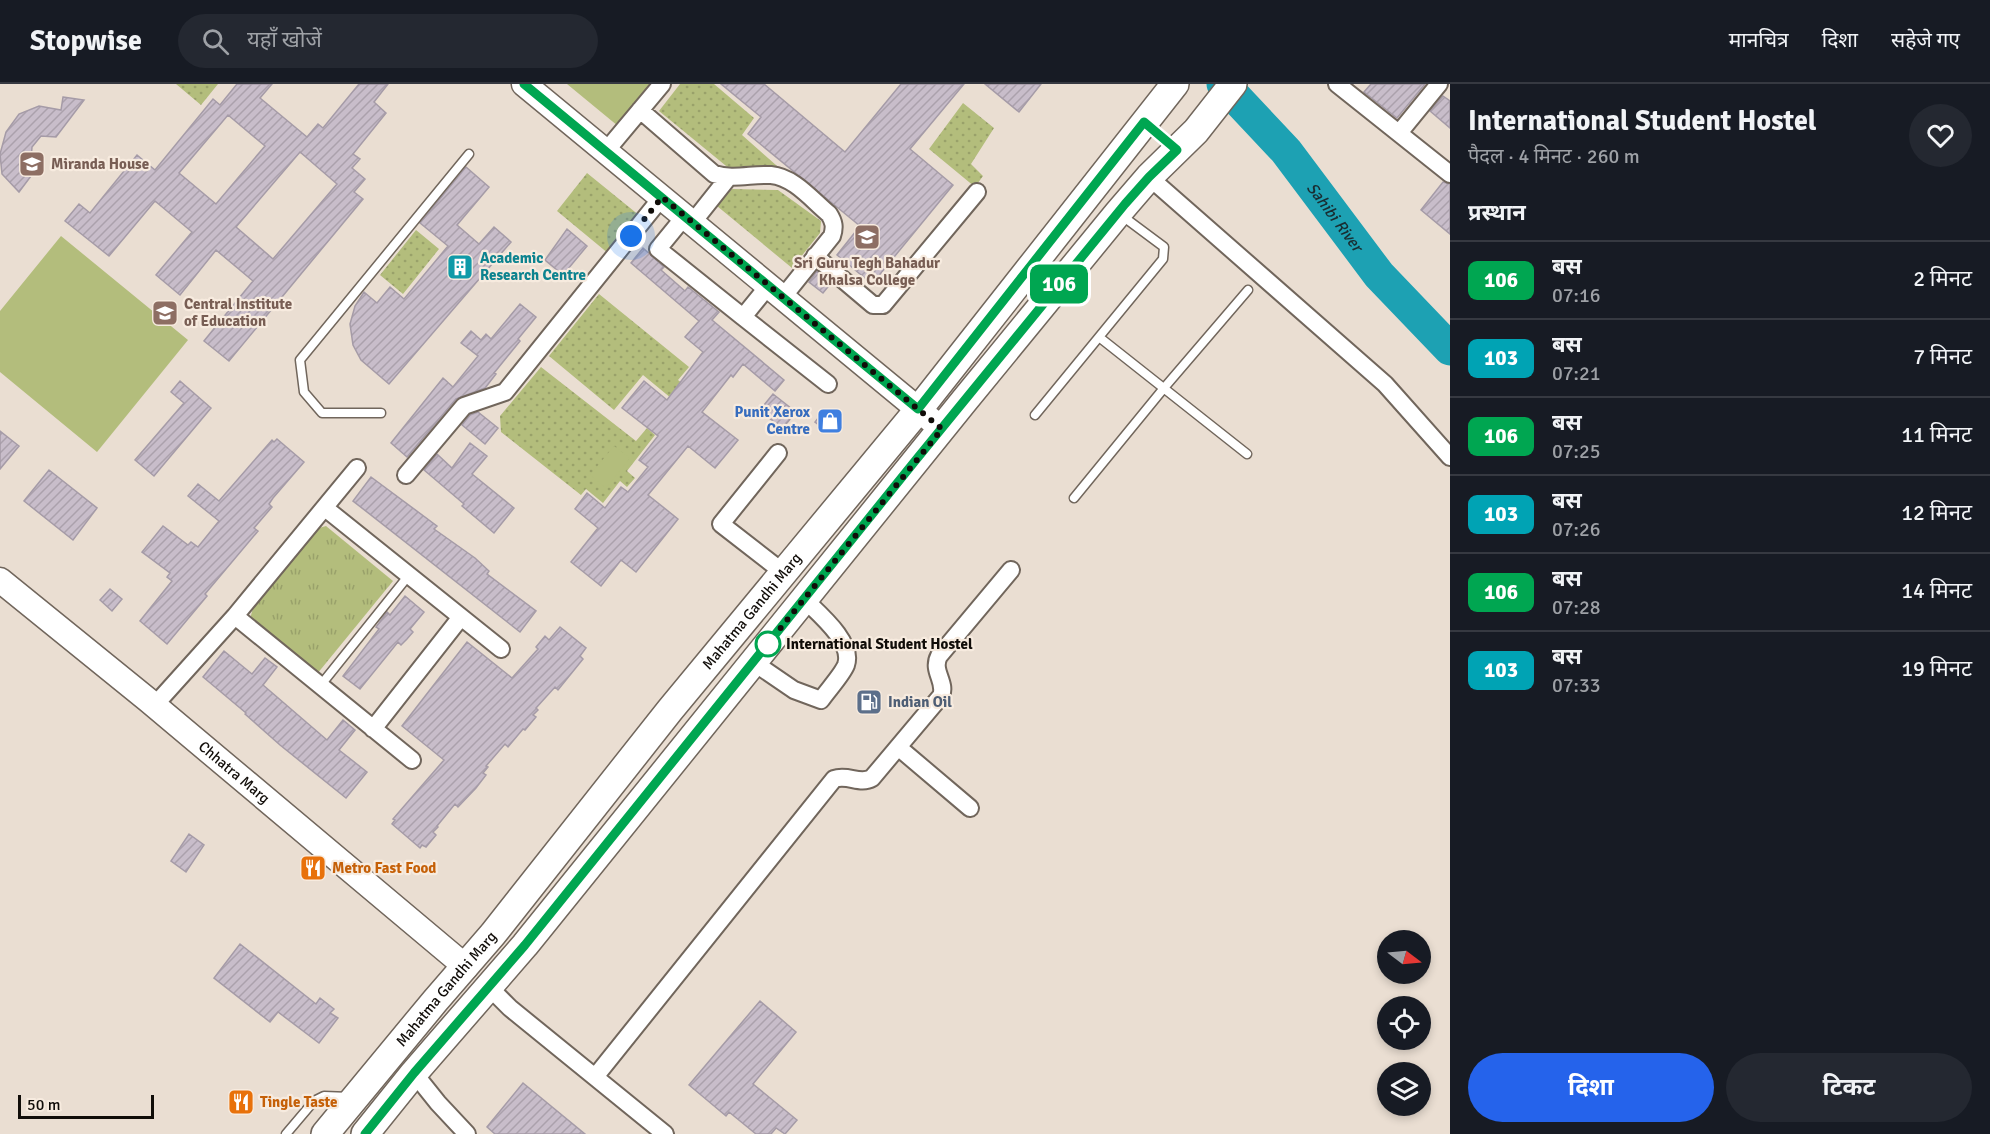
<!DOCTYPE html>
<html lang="hi">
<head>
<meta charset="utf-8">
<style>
	:root { --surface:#171b24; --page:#242831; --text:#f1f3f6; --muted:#9ea1a6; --line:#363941; --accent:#2563eb }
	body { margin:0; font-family:Signika,"Noto Sans Devanagari",sans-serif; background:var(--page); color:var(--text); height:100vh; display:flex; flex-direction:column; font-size:22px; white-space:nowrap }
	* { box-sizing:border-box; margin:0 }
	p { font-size:20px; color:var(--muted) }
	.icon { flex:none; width:33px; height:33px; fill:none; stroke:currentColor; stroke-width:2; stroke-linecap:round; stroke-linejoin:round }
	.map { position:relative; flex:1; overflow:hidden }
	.panel { display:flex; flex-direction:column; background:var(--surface); width:540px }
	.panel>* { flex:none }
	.badge { padding:0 12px; border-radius:9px; font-size:21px; line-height:39px }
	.needle { width:39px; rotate:106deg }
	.buttons { position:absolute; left:1377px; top:846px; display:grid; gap:12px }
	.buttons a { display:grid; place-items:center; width:54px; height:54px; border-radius:50%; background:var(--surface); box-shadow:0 3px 9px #0003; font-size:30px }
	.scale { position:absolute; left:18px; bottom:15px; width:136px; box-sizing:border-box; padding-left:6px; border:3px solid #110d09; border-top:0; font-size:16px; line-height:21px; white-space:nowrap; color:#110d09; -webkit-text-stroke:4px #f7ebdf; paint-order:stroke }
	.you { position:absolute; width:30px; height:30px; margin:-15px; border:4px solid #fff; border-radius:50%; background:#1a73e8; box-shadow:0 0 0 9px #1a73e833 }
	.map>.badge { position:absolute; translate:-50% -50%; box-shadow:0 0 0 3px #fff }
	h2 { padding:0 18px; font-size:22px; line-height:54px }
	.round { display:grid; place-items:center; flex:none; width:63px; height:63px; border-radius:32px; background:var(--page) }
	.summary { display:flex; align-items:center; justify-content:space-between; height:102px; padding:0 18px }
	h1 { font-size:28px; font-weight:700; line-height:45px }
	.button { display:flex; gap:12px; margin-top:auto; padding:12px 18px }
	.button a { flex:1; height:69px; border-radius:36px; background:var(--accent); color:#fff; font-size:24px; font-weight:700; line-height:69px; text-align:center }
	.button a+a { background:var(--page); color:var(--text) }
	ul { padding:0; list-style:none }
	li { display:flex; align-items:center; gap:18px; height:78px; padding:0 18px; border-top:2px solid var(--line) }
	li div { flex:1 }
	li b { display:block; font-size:22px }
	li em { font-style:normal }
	li .badge { min-width:66px; font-weight:700; text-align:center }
	header { display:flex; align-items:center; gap:36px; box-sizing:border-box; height:84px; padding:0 30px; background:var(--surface); border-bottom:2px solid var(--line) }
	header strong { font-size:28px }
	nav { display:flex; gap:33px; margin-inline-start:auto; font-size:21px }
	.search { width:420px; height:54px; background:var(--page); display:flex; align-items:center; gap:15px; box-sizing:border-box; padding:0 21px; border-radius:33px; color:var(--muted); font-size:22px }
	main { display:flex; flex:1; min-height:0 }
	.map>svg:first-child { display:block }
</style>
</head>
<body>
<header>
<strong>Stopwise</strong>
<div class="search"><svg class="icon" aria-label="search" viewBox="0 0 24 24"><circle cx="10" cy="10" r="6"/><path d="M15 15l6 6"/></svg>यहाँ खोजें</div>
<nav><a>मानचित्र</a><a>दिशा</a><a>सहेजे गए</a></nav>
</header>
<main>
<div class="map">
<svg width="1450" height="1050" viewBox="0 0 1450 1050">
	<defs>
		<pattern id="grass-dots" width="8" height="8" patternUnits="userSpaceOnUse" patternTransform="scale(1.5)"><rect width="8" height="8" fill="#b3bd7c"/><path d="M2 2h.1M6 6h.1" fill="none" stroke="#99a16a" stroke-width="1.8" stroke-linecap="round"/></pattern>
		<pattern id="park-tufts" width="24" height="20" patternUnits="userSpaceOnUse" patternTransform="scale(1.5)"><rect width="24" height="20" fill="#b3bd7c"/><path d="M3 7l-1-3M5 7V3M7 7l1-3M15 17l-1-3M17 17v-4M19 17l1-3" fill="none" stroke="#99a16a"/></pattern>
		<pattern id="building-hatch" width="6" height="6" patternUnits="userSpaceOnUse" patternTransform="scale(1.5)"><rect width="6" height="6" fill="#c8bdca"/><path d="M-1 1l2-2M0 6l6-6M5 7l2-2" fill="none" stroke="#aba1ac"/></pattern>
	</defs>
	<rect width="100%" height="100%" fill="#eaded2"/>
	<path fill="url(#grass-dots)" d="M176,0H218L201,21Z
		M680,0H714L754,34L742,51L785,89L731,86L659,27Z
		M963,19L994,44L971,80L983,92L975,103L929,65Z
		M587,89L640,132L609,170L557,127Z
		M732,105L778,106L821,137L820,149L792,184L717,122Z
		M416,146L439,165L403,210L380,191Z
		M599,210L689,283L678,296L689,305L677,319L643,291L614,326L549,272Z
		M541,283L636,357L647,344L655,351L627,387L635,394L627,403L620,397L603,419L586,405L581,411L501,348L500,332Z"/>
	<path fill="url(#park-tufts)" d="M326,442L393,497L317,590L250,535L253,524L319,444Z"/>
	<path fill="#b3bd7c" d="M567,0H652L618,42Z
		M61,152L188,256L97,368L0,288V227Z
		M614,362L630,374L606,404L590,391Z"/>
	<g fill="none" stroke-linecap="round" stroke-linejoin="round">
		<path stroke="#1da1b3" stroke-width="33" id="s1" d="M1223,0L1286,67L1379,191L1450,265"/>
	</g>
	<path fill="url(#building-hatch)" stroke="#a59ba7" stroke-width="1.5" fill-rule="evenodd" d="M237,0H272L260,14L307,53L318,40L323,44L359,0H388L374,18L386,29L353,70L360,75L352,84L365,95L354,108L363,115L229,277L204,257L253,197L216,166L180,211L156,191L192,148L155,117L109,172L65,137L79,120L90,129L137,71L155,86L213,15L220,21ZM228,31L265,62L216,120L179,89ZM300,68L337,100L273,175L236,143Z
		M721,0H764L845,68L901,0H964L910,65L953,101L872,200L837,171L860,142L748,50L761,33Z
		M985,0H1041L1019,28Z
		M1371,0H1425L1397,34L1364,8Z
		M1443,12L1450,17V44L1430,27Z
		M63,13L84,16L56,53L41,52L32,63L31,76L37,84L19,108L2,90L0,70L6,48L19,30L39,22L61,26Z
		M466,83L489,103L457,141L479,160L494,143L511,158L389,300L361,276L353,261L350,240L355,222L364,208L377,219L390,203L404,215L448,162L420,139Z
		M1443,98L1450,100V150L1421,126Z
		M567,145L587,162L563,191L545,176Z
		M643,164L664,183L661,186L685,207L688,203L719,228L712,236L784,296L775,307L743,280L733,293L731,291L702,328L738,356L715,384L688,362L648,411L678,435L636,488L621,476L601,502L571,478L598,444L575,425L587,409L605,424L621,403L628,408L648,383L639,376L658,352L622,324L644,297L667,316L703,268L685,253L699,237L631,179Z
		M817,187L831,199L823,209L809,198Z
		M520,220L536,233L518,255L520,257L494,289L496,290L485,304L456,315L407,373L391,359L443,294L453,303L478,272L461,259L471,247L481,256L486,250L491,255Z
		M180,297L211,324L154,392L135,376L184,319L171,308Z
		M773,310L796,328L782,345L760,326Z
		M825,325L838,335L828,348L815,338Z
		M478,328L498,344L485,360L462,341L470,331Z
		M0,347L19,362L0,385Z
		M277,355L304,378L273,414L269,420L272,423L254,444L258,447L205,510L207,512L167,560L140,537L172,497L167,493L170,489L142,468L163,442L188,461L191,458L198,463L219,437L188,412L198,400L219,417L272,356L274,358Z
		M470,359L487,372L472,390L514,424L494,449L462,422L464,420L424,386L437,370L452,384Z
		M49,386L97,424L73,456L24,417Z
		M371,393L437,442L434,445L475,474L489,487L487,490L536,527L520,548L353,417Z
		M110,505L122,515L112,527L100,516Z
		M405,512L424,528L410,545L413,548L407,555L401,561L398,558L360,605L343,592L379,545L376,543L387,528L390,531Z
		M560,543L586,564L580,572L583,575L558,606L555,603L536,624L538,626L533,631L536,633L525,646L523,645L508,663L505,660L486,682L488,683L483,689L486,691L476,704L458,723L455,720L437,742L438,743L433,748L436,751L426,763L422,761L420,764L392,740L395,736L393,735L444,676L402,642L467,558L512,594L538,565L536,563L545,552L549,556Z
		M224,567L252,590L265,574L277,583L263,601L327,656L343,636L355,646L339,666L367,688L346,714L280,661L245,630L246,629L203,593Z
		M189,750L204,761L186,788L171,777Z
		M240,860L316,920L320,914L334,925L330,929L338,934L319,959L278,928L270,938L214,894Z
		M760,917L796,948L753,1000L797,1036L785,1050L776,1044L771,1050H756L729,1028L726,1032L689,1001Z
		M523,999L585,1050H495L487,1043Z"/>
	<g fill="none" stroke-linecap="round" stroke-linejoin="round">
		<defs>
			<path id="lane" d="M1099,253L1247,370
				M381,329H322L304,308L300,276L469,70
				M1035,331L1163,175L1164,163L1121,131
				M1074,414L1164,304L1248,206
				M320,602L409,491
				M286,1050L314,1017L324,1012L350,1013"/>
			<path id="street" d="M1337,0L1450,90
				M640,26L714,90C733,96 751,90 771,91C794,93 812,116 829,130C834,138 835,143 832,152L783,213
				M1399,49L1439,0
				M606,67L662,0
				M1149,93L1385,300L1450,373
				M685,132L658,165L743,233L769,201
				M693,138L728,94
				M815,172L873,221H883L977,108
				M743,233L828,300
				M778,369L721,440L784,489
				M406,391L464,322L505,308L662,113
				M325,424L501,565
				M235,532L412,676
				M753,578L794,606L821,616C827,607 842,591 846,581C854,558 818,529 804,515
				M154,622L235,532L357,384
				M373,645L461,533
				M898,663L970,724
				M490,904L510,924L665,1050
				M414,989L438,1019L467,1050
				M595,993L834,695C848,690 860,701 872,694L941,612C947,598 931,587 939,572L1011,486"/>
			<g id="secondary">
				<path d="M524,0L942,345"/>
				<path id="s2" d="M0,496L148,616L466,883"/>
			</g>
			<g id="primary">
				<path id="s3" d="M325,1050L435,917L493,850L670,626L919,325L1175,0"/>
				<path d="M365,1050L414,989L525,861L964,317L1118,129L1149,93L1196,47L1233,0"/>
			</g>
		</defs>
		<use href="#lane" stroke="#71665c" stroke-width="11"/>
		<use href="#street" stroke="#71665c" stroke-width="20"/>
		<use href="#secondary" stroke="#71665c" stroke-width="27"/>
		<use href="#primary" stroke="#71665c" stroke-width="30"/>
		<use href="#lane" stroke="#fff" stroke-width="8"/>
		<use href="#street" stroke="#fff" stroke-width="16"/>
		<use href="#secondary" stroke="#fff" stroke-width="24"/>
		<use href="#primary" stroke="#fff" stroke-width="27"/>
	</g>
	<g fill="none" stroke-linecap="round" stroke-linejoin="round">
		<defs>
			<path id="line" d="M365,1050L414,989L525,861L915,377L1125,120L1149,93L1177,66L1144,38L918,325L524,0"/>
		</defs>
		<use href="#line" stroke="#fff" stroke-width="14"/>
		<use href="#line" stroke="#00a651" stroke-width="9"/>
		<path stroke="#110d09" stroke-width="6" stroke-dasharray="0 10.8" d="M631,152L662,113L942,345L766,562L768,560"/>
	</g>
	<defs>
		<symbol id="university-square" viewBox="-11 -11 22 22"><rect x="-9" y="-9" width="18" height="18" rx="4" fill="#8d6e63" stroke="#f7ebdf"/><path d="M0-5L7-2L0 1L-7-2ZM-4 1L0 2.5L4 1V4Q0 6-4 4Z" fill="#fff"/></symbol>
		<symbol id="building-square" viewBox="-11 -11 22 22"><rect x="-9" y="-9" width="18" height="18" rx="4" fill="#0f9aa8" stroke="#f7ebdf"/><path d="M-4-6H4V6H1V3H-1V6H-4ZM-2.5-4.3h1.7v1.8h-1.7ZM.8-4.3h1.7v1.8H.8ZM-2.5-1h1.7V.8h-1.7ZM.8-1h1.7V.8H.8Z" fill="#fff"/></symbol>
		<symbol id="shop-square" viewBox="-11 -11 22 22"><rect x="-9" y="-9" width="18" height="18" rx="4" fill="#3f7fe0" stroke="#f7ebdf"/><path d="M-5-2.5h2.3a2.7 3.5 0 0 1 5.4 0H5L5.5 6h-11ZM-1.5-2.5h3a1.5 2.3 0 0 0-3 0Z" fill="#fff"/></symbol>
		<symbol id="fuel-square" viewBox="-11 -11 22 22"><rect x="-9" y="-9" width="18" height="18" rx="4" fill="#5c6f8a" stroke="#f7ebdf"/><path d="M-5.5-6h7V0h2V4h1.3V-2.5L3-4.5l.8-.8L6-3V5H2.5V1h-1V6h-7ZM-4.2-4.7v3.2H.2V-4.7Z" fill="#fff"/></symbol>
		<symbol id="restaurant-square" viewBox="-11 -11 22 22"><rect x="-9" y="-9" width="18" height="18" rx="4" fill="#e8710a" stroke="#f7ebdf"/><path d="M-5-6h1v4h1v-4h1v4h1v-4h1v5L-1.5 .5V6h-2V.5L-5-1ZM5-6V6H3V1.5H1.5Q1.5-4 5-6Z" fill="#fff"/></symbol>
	</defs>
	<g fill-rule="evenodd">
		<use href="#university-square" x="17" y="65" width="30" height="30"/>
		<use href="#university-square" x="852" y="138" width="30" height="30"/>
		<use href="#building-square" x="445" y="168" width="30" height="30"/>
		<use href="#university-square" x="150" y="214" width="30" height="30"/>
		<use href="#shop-square" x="815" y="322" width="30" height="30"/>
		<use href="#fuel-square" x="854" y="603" width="30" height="30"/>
		<use href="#restaurant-square" x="298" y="769" width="30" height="30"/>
		<use href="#restaurant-square" x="226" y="1003" width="30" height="30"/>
	</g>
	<circle fill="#fff" stroke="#00a651" stroke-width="3" cx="768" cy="560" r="12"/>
	<g text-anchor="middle" stroke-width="4.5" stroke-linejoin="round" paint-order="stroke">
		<g font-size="15" font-weight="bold" fill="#785e54" stroke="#f7ebdf" text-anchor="start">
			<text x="51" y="85">Miranda House</text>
			<text x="867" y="184" text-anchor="middle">Sri Guru Tegh Bahadur<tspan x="867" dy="17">Khalsa College</tspan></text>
			<text x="184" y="225">Central Institute<tspan x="184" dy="17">of Education</tspan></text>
		</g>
		<g font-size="15" font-weight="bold" fill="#0d838f" stroke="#f7ebdf" text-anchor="start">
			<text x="480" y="179">Academic<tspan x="480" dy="17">Research Centre</tspan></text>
		</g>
		<g font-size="15" font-weight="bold" fill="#366cbe" stroke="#f7ebdf" text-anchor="end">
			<text x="810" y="333">Punit Xerox<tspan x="810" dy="17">Centre</tspan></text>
		</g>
		<g font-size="15" fill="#110d09" stroke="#f7ebdf">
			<text dy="5" stroke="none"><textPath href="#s3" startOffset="675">Mahatma Gandhi Marg</textPath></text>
			<text dy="5" stroke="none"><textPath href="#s2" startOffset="303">Chhatra Marg</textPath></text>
			<text dy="5" stroke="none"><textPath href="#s3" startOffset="189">Mahatma Gandhi Marg</textPath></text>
		</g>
		<g font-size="15" font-weight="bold" fill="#110d09" stroke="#f7ebdf" text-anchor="start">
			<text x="786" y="565">International Student Hostel</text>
		</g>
		<g font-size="15" font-weight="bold" fill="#4e5e75" stroke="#f7ebdf" text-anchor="start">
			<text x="888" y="623">Indian Oil</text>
		</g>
		<g font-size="15" font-weight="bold" fill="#c56008" stroke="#f7ebdf" text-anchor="start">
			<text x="332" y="789">Metro Fast Food</text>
			<text x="260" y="1023">Tingle Taste</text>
		</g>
		<g font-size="16" font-style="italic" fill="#192d31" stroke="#f7ebdf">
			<text dy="6" stroke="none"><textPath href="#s1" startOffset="174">Sahibi River</textPath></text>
		</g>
	</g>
</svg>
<div class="buttons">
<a><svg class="needle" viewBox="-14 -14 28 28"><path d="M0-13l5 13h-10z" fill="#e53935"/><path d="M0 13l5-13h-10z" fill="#9ea1a6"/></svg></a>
<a><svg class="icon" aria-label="locate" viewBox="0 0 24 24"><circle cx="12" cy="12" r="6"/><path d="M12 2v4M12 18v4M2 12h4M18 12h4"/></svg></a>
<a><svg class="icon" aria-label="layers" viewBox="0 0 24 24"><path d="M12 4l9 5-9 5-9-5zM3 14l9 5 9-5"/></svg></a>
</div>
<div class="scale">50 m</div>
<div class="you" style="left:631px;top:152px"></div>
<b class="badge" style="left:1059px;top:200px;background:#00a651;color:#fff">106</b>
</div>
<section class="panel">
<div class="summary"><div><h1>International Student Hostel</h1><p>पैदल · 4 मिनट · 260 m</p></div><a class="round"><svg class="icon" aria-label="heart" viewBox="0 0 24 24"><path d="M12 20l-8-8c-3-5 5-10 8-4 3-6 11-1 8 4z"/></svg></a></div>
<h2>प्रस्थान</h2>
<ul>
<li><span class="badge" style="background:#00a651;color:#fff">106</span><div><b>बस</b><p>07:16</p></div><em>2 मिनट</em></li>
<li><span class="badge" style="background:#00a3b4;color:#fff">103</span><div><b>बस</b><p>07:21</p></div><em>7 मिनट</em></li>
<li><span class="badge" style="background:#00a651;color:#fff">106</span><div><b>बस</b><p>07:25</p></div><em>11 मिनट</em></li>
<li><span class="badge" style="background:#00a3b4;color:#fff">103</span><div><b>बस</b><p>07:26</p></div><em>12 मिनट</em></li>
<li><span class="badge" style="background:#00a651;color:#fff">106</span><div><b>बस</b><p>07:28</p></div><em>14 मिनट</em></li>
<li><span class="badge" style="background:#00a3b4;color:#fff">103</span><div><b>बस</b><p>07:33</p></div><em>19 मिनट</em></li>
</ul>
<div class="button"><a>दिशा</a><a>टिकट</a></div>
</section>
</main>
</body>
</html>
